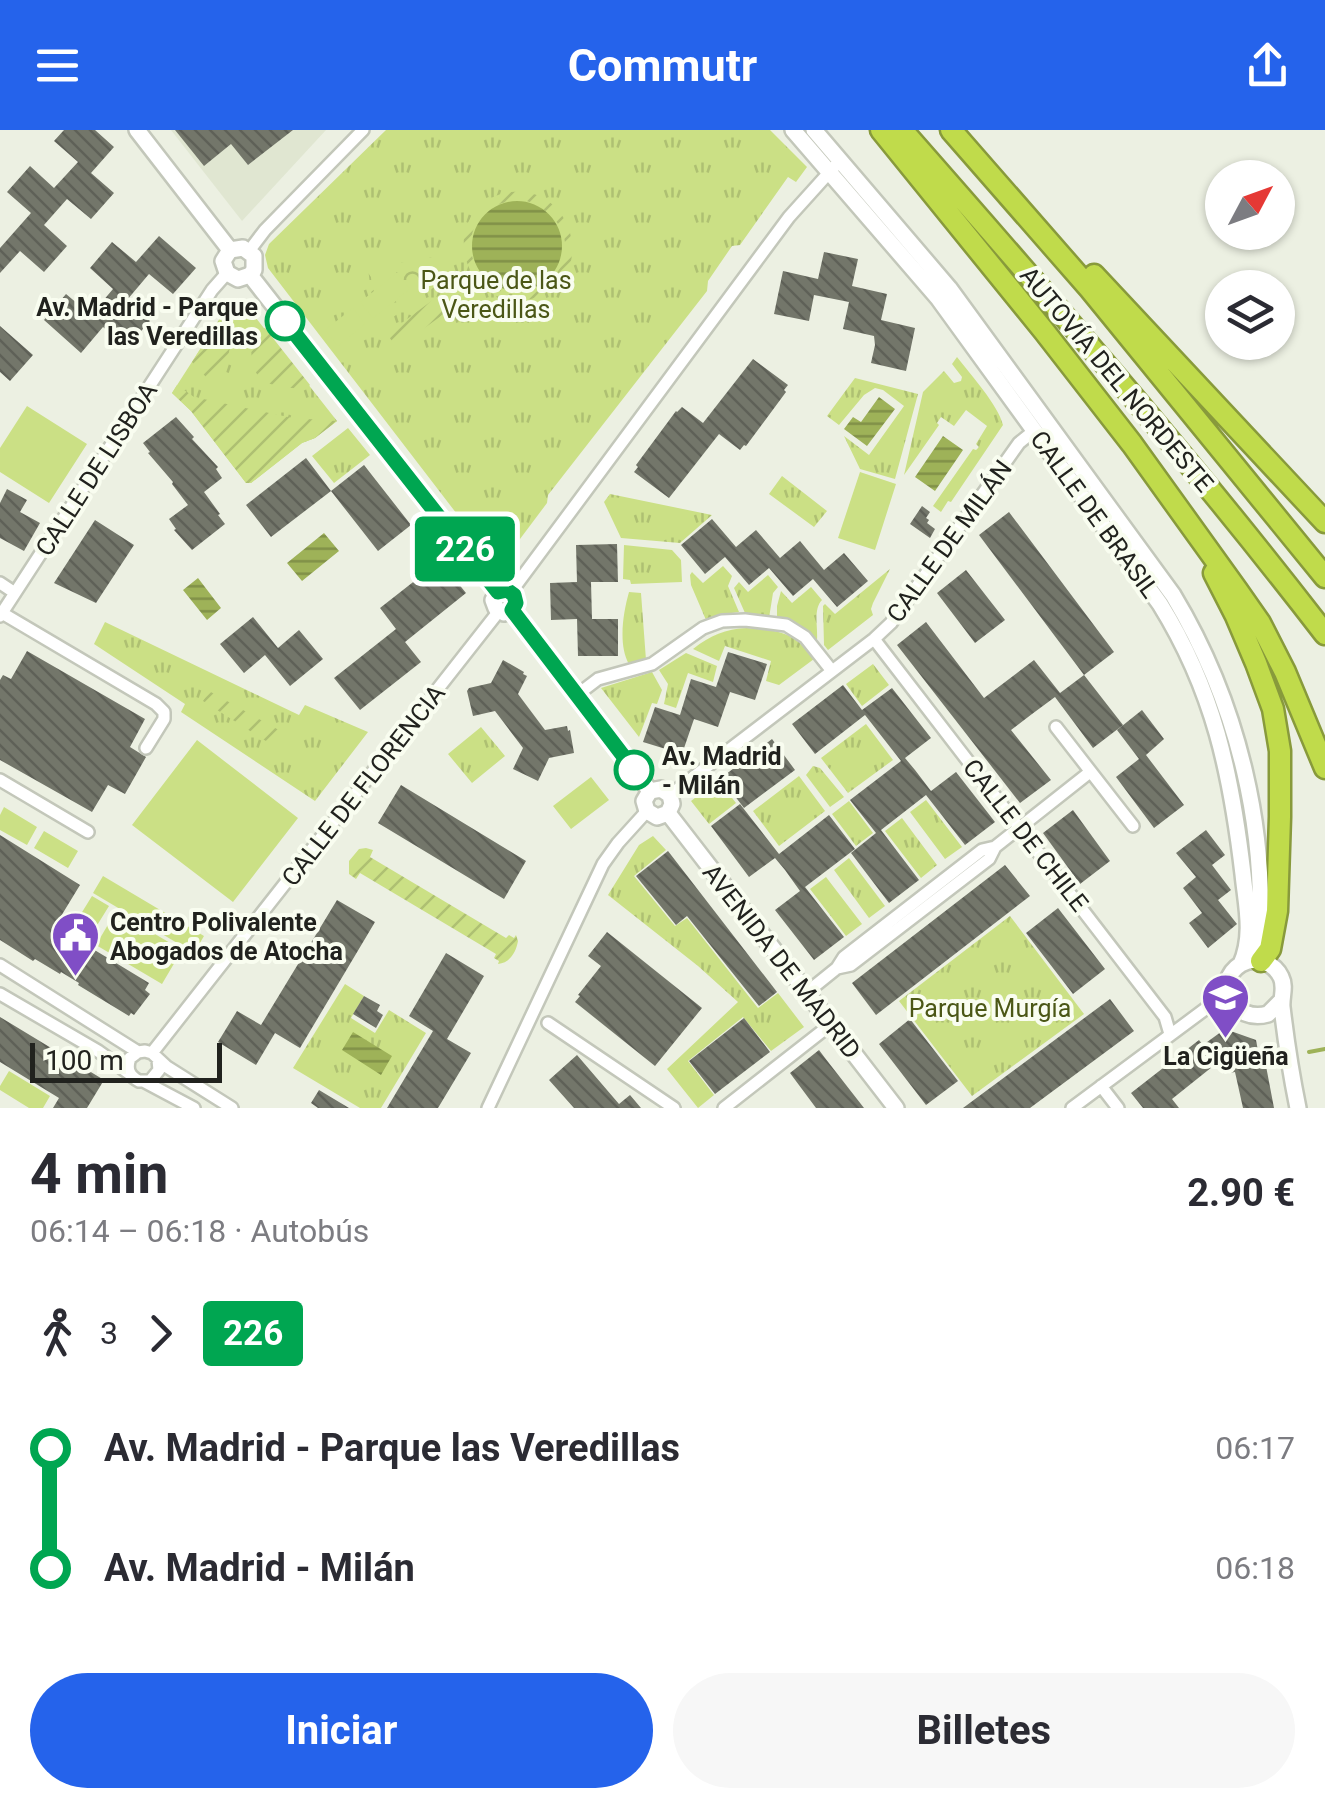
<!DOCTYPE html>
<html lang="es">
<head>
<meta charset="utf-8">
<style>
	:root { --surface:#fff; --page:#f7f7f7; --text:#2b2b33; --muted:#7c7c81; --accent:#2563eb }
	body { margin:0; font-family:Roboto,sans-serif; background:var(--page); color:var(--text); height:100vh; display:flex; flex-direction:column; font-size:38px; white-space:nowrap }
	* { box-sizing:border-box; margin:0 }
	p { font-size:32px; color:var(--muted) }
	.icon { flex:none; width:55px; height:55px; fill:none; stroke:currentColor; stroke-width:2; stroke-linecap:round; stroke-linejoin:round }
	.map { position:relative; height:978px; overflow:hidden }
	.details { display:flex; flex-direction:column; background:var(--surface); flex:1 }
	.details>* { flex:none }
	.badge { padding:0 20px; border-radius:8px; font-size:35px; line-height:65px }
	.needle { width:65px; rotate:49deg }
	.buttons { position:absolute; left:1205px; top:30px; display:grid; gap:20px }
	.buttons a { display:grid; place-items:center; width:90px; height:90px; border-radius:50%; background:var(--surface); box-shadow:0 2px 8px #0004; font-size:50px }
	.scale { position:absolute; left:30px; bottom:25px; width:192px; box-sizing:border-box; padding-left:10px; border:5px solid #21221e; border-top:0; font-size:28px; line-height:35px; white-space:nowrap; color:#21221e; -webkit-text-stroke:8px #f9fdf0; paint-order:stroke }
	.map>.badge { position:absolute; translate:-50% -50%; box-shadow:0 0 0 5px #fff }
	.legs { display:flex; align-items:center; gap:15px; height:110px; padding:0 30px; font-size:32px }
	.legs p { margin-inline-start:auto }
	.overview { display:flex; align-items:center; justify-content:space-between; height:170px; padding:0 30px }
	h1 { font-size:55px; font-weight:700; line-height:75px }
	.primary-button { display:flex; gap:20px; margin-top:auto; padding:20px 30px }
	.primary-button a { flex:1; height:115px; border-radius:60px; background:var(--accent); color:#fff; font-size:40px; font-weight:700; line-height:115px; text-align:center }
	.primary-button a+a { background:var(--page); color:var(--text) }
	ul { padding:0 30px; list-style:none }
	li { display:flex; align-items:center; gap:35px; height:120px; font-size:38px }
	li i { display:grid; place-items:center; width:15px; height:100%; margin:0 12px; background:currentColor }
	li i::after { content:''; width:25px; height:25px; margin:-12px; border:8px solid; border-radius:50%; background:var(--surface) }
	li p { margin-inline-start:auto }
	li:first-child i { background:linear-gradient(#0000 50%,currentColor 0) }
	li:last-child i { background:linear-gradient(currentColor 50%,#0000 0) }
	header { display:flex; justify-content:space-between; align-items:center; height:130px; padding:0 30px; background:var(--accent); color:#fff; font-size:45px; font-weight:700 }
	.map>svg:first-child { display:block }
</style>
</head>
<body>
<header><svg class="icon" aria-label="menu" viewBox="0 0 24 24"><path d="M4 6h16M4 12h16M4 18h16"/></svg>Commutr<svg class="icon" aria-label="share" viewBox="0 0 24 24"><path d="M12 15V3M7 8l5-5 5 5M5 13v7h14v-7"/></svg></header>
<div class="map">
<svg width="1325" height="978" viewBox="0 0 1325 978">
	<defs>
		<pattern id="grass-tufts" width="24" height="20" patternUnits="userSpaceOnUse" patternTransform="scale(2.5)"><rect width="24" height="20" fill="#cbe085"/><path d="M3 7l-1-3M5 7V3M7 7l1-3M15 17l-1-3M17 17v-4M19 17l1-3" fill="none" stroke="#aec072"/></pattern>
		<pattern id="forest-crowns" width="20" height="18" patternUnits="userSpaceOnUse" patternTransform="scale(2.5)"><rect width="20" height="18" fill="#cbe085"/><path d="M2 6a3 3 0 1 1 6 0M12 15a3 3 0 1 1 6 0" fill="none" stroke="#aec072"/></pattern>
		<pattern id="garden-furrows" width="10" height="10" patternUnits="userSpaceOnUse" patternTransform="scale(2.5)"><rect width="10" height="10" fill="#cbe085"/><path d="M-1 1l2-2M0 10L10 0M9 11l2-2" fill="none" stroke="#aec072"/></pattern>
		<pattern id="water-rules" width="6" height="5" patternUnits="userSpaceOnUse" patternTransform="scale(2.5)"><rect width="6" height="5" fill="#9eb258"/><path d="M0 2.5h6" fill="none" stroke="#809048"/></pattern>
		<pattern id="building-back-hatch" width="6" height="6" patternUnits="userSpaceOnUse" patternTransform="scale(2.5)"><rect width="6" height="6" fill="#73766a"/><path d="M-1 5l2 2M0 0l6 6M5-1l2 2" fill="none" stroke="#5e6057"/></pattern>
	</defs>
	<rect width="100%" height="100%" fill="#ecf0e2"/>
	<path fill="#e0e6d1" d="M171,0H326L242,91Z"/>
	<path fill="url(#grass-tufts)" d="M386,0H770L807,37L796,52L788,47L740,115L732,116L708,151L707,161L548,365L547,373L511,421L518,428C510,436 503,436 493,431L268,138L265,125L269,114Z
		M237,169H241L337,291L315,308L302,313L251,353H246L191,281L172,263L229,174Z
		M957,227C971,245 998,275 1003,295L951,372L948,371L941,382L933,376L973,319L976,320L979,317L976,314L987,296L966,280L954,296L941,287L937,293L939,295L904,345L923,262L944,241L954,253L961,251L962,247L952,234Z
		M855,248L918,264L895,349L860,339L844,306L869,325L904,276L883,260L875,258L864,265L839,295L827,286Z
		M348,298L370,325L334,353L312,326Z
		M782,346L827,381L814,397L769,364Z
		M610,364L712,385L680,413L621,408L604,372Z
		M624,415L672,420L681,430L682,452L631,454L630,450L623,449Z
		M723,436L732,446L728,456L739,482L718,485L706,490L691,455L690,445L692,442L703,453Z
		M890,439L873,473L871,479L873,485L828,520L824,515L823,476L825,474L835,484Z
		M768,445L778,457L773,463L769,488L745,483L734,458L739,452L748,462Z
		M811,457L822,470C813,479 818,497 817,510C805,497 795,491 777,489V476L781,461L792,473Z
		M629,462L641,463L646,530L629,534C618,515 623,483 629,462Z
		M105,492L299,585L305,575L368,602L315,671L181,582L185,574L94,514Z
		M747,498C780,501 794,501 814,529L779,555L766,551L771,531L725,516L719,531L693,519C711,505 725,499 747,498Z
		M686,523L717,536L713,552L688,543L676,578L664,574L668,554L659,540Z
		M873,534L889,555L862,576L846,554Z
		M652,542L662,560L657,574L652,573L639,607L601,558Z
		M866,594L893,630L848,663L821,628Z
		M481,597L505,626L472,653L448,624Z
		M813,636L820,638L844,667L830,677L806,645Z
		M799,646L825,681L779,716L753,681Z
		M718,650L736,673L709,694L691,671Z
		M926,670L962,717L945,729L910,682Z
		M849,671L873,703L856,716L832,684Z
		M902,688L937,735L921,748L885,701Z
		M653,706L666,720L634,746L675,796L687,788L758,878L778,863L804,897L771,921L743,887L688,931L714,965L698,978L667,939L738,872L698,836L608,765L639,715Z
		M849,728L885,776L869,788L834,740Z
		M826,747L862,794L846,806L810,759Z
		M1010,786L1084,884L972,966L899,871Z
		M345,854L364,866L351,888L375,903L389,880L426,903L381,978H360L293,938Z"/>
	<path fill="url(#forest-crowns)" d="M440,126L448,147L381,196L375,189L410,159L397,142L371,162L368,138Z"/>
	<path fill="url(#garden-furrows)" fill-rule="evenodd" d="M521,61C528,63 537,64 543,68C568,81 580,116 567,142C560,155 545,166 531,169C465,182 436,90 498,65C505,62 514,62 521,61ZM520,69C551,77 577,104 560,138C555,147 547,154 537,159C476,189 433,80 520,69Z
		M453,155L463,170L397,218L387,204Z
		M217,193L233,201L225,243L215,248H207L192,232Z
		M265,198L310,255L306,259C258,256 250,251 251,203Z
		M177,255L194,267L293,288L337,291L315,308L302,313L251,353H246L191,281L172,263Z
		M209,561L286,604L277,618L203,571Z
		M366,718L373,720L370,727L506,808L509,805L514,808L516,805L518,811C516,822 510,833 498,834L499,831L494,828L496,824L360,743L356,749L349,744V731L359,719Z"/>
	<path fill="#cbe085" d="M397,143L410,159L373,188L360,172Z
		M353,178L365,194L338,216L325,200Z
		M27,276L87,314L49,373L0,342V318Z
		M860,342L896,354L875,420L838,408Z
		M197,610L298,688L233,772L132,695Z
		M591,647L609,670L571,699L553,676Z
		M4,677L37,697L27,715L0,700V685Z
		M44,701L78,721L68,738L34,718Z
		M103,746L204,806L194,823L93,763Z
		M92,766L109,776L88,810L71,800Z
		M116,781L182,820L162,854L96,815Z
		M9,941L50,966L43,978H29L0,960V956Z"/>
	<path fill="url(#water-rules)" d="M472 116a45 45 0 1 1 90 0a45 45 0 1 1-90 0Z
		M879,267L895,279L867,316L844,299L853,287L861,292Z
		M943,306L963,320L935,361L915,347Z
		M324,403L339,421L302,451L287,433Z
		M198,448L221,478L207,490L183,460Z
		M353,902L392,926L381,945L342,920Z"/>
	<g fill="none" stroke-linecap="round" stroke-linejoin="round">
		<path stroke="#9eb258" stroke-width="4" d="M1309,922L1325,919"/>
	</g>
	<path fill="url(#building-back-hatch)" d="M64,0H95L114,17L91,43L114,63L91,89L67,69L44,95L67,116L44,142L20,121L0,143V118L31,83L7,62L30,36L54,58L78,32L54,11Z
		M175,0H293L248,35L231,14L204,36Z
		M159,106L196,138L173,164L149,144L127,170L150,191L127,217L103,197L81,223L44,190L66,164L91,185L113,159L90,138L112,112L136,132Z
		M824,122L858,129L852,156L887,164L881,190L915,198L906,241L871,233L875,215L874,206L843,199L849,172L814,165L809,191L774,184L783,141L818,149Z
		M0,196L33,225L10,251L0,242Z
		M753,229L788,255L784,260L786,262L746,316L744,315L740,320L719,304L669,368L634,342L638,337L636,335L676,281L677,282L682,277L703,293Z
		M176,287L194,307L192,309L218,337L216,339L222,348L204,362L220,384L218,385L225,394L192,420L174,400L176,399L169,389L188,375L172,354L173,352L148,323L150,322L143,313Z
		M306,328L331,361L364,335L411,395L378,421L331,361L271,407L246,375Z
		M7,359L27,370L20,382L40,393L24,421L0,408V373Z
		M922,376L930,382L926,388L929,390L927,393L935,399L930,408L910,394Z
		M1009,382L1114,522L1084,545L979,405Z
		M712,389L736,417L756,400L780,428L800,411L824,440L844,423L868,451L837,477L813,449L793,466L769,438L749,455L725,427L705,444L681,415Z
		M95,390L134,415L96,473L54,453Z
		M617,414L618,452H591L592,489H618V526H578L577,489L551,490L550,453L577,452L576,415Z
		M440,431L466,463L405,512L421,532L360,580L334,548L396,499L380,478Z
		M966,440L1005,490L975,513L937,463Z
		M253,487L278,518L299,500L323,529L290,556L265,525L244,543L220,514Z
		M926,492L984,568L1034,530L1060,563L1084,545L1123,595L1093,618L1055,567L1032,584L1011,600L1051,650L1020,673L897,515Z
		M27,521L145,589L130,617L146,627L125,664L108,655L92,682L0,630V550L3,545L11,549Z
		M728,522L767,534L755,570L730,562L718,597L694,589L682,624L643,612L655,577L680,585L691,549L716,557Z
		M503,530L524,542L523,544L527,546L518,564L545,600L567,596L568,601L570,600L574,623L549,628L538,651L513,639L523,618L495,581L473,586L467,561L469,558L491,553Z
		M843,555L862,580L892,558L931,608L905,628L915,640L931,661L956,642L995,692L965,715L926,665L881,700L919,750L889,773L851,723L876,703L850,670L901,631L865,585L815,624L792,594Z
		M1142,580L1164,609L1146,625L1184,675L1154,698L1116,647L1139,629L1117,600Z
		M772,609L795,640L744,678L721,648Z
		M401,655L526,731L504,769L378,693Z
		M740,674L779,724L829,685L855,719L805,757L844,807L814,830L775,780L800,761L785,740L775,728L749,747L711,696Z
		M1073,680L1110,731L1080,754L1043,703Z
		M1206,700L1225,725L1212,735L1231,760L1218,770L1237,794L1208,818L1189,793L1202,783L1183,758L1196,747L1176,723Z
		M0,705L80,755L55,796L149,853L145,860L150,864L134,885L131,883L129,886L78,855L79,853L61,842L60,844L35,829L33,831L0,810Z
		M668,721L777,862L759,876L687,786L676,795L636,746Z
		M1005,735L1030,766L876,885L852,853Z
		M337,770L375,792L300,918L275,903L256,935L218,912L237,881L261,895Z
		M1058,778L1105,839L1073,864L1026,803Z
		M607,802L702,878L655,936L575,872L580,866L578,865L601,836L588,826Z
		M446,823L484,846L447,909L471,923L438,978H387L433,901L409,886Z
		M364,866L380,875L377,881L383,885L376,898L353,884Z
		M1110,869L1134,901L1030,978H963Z
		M0,887L104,950L87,978H53L59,968L0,932Z
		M744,888L770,922L715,964L689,931Z
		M910,889L958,951L926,975L879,914Z
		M1225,899L1256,910L1261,937L1266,936L1274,978H1243L1235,942L1224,944L1217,933L1172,969L1179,978H1143L1131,963L1199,910L1203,915Z
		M819,920L825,928L864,978H816L790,943Z
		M577,925L619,974L630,965L641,978H574L549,950Z
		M319,960L349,978H318L311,973Z"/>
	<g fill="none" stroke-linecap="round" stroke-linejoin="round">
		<defs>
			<path id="street" d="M249,121L265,100L363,0
				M0,453L15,463
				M511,462L789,87L835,36
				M2,483L156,574L164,582V589L146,618
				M0,486L212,160L227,143
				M874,509L1165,887L1170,904
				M577,565L598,549L652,534L703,498L722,491L745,490L786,495L805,507L832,541
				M1056,597L1133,696
				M0,650L88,702
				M670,665L874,509L891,493L1019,313L1035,300
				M0,835L138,922
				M837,838L851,835L989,729L995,717L1090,642
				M806,863L837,838L844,827L982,720L995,717
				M0,864L98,921L130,944
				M548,893L674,978
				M152,923L499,481
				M158,930L159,940L150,951H139C129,946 126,939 130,928L138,922L145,921L152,923L167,937L232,978
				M145,952L194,978
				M1101,956L1118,978
				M488,978L603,734L618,713L647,681
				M724,978L830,895
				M1072,978L1208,877L1229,867"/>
			<path id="secondary" d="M137,0L230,120
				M793,0L938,168L1160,474C1214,561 1231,643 1243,744C1246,775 1254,804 1241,834
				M814,0L949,158L1173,465C1238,573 1270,704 1258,830
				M230,120L223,131L227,143L238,149L250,145
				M230,120L243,118L254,126V140L250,145
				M250,145L498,462
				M498,462L493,470L496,478L504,483L513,480
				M513,480L650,661
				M650,661L644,671L647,681L657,687L668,683
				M650,661L661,659L670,665L672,674L668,683
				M668,683L896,978
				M1282,870L1268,884C1234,894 1211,853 1241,834C1255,826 1274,832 1281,847C1286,857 1281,867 1282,877C1286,911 1291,944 1298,978"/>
			<path id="highway" d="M881,0L1044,201L1132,314L1237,460L1260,493L1285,542L1325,638
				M902,0C1047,165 1191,330 1325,504
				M951,0L1090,159L1325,447
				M1094,145L1325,392
				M1214,443L1236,486L1256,533L1273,579L1280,621V687L1277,781L1270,819L1261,831"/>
		</defs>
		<use href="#street" stroke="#c3c7ba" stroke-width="16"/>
		<use href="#secondary" stroke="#c3c7ba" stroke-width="20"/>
		<use href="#highway" stroke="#889a3b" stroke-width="25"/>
		<use href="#street" stroke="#fff" stroke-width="11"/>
		<use href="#secondary" stroke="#fff" stroke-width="15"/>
		<use href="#highway" stroke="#c0db4b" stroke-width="20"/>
	</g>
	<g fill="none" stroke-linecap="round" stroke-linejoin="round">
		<defs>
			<path id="line-1" d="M285,191L498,462L507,460L514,465L516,473L512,480L634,640"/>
		</defs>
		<use href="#line-1" stroke="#fff" stroke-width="22"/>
		<use href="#line-1" stroke="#00a651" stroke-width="15"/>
	</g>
	<defs>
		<symbol id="civic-pin" viewBox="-11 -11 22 30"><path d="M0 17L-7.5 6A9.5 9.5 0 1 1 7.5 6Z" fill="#804ec6" stroke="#f9fdf0"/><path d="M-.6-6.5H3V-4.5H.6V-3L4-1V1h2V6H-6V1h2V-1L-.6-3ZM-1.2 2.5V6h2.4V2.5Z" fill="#fff"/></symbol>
		<symbol id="school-pin" viewBox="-11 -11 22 30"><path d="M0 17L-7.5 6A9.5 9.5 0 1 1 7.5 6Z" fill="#804ec6" stroke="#f9fdf0"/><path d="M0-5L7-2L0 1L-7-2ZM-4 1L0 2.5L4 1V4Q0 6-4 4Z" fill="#fff"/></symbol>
	</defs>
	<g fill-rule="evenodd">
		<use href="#civic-pin" x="48" y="778" width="55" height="75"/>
		<use href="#school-pin" x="1198" y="840" width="55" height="75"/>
	</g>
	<g fill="#fff" stroke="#00a651" stroke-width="5">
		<circle cx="285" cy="191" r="18"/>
		<circle cx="634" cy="640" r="18"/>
	</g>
	<g text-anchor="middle" stroke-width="8" stroke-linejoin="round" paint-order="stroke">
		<g font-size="25" fill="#4b5716" stroke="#f9fdf0">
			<text x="496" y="159">Parque de las<tspan x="496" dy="29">Veredillas</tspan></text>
			<text x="990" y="887">Parque Murgía</text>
		</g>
		<g font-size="25" font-weight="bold" fill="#21221e" stroke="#f9fdf0" text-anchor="end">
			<text x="258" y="186">Av. Madrid - Parque<tspan x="258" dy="29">las Veredillas</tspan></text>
			<text x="662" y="635" text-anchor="start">Av. Madrid<tspan x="662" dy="29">- Milán</tspan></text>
		</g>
		<g font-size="25" fill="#21221e" stroke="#f9fdf0">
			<text transform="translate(1117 249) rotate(50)" y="9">AUTOVÍA DEL NORDESTE</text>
			<text transform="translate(96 339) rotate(-57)" y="9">CALLE DE LISBOA</text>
			<text transform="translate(1095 384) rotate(54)" y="9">CALLE DE BRASIL</text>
			<text transform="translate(949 411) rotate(-54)" y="9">CALLE DE MILÁN</text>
			<text transform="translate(363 655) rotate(-52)" y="9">CALLE DE FLORENCIA</text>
			<text transform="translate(1026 705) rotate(52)" y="9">CALLE DE CHILE</text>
			<text transform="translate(782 831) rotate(52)" y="9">AVENIDA DE MADRID</text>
		</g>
		<g font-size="25" font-weight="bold" fill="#21221e" stroke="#f9fdf0" text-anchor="start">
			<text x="110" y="801">Centro Polivalente<tspan x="110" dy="29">Abogados de Atocha</tspan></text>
			<text x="1226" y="935" text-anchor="middle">La Cigüeña</text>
		</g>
	</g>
</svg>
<div class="buttons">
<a><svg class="needle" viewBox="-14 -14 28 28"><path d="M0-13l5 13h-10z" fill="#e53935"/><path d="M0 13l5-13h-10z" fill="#7c7c81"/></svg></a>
<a><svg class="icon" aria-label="layers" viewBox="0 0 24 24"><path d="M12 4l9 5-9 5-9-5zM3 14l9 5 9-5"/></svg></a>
</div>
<div class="scale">100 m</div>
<b class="badge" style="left:465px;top:419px;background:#00a651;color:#fff">226</b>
</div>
<section class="details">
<div class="overview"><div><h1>4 min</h1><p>06:14 – 06:18 · Autobús</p></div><b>2.90 €</b></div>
<div class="legs"><svg class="icon" aria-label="walk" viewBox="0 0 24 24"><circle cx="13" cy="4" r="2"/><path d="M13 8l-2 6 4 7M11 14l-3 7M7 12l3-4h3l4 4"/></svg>3<svg class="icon" aria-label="forward" viewBox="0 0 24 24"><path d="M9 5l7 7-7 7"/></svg><b class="badge" style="background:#00a651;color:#fff">226</b></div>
<ul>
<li><i style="color:#00a651"></i><b>Av. Madrid - Parque las Veredillas</b><p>06:17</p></li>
<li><i style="color:#00a651"></i><b>Av. Madrid - Milán</b><p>06:18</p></li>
</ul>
<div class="primary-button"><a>Iniciar</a><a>Billetes</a></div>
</section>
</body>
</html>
